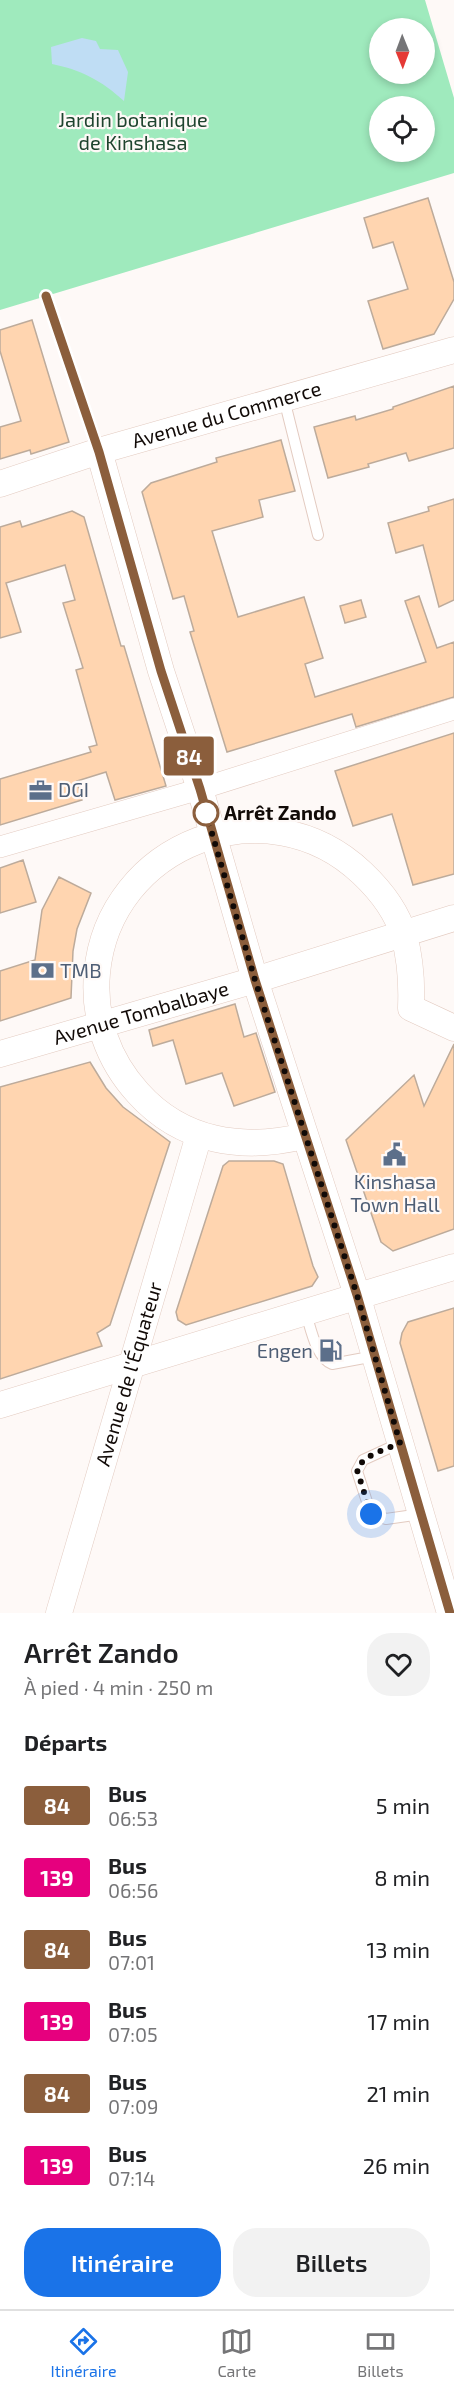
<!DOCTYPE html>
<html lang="fr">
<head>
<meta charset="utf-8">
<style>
	:root { --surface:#fff; --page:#f2f2f2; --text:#202124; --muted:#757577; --line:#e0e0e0; --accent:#1a73e8 }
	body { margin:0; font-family:"Exo 2",sans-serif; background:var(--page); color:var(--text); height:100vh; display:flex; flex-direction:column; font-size:22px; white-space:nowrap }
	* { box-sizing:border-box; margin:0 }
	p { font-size:20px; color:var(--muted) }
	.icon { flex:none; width:33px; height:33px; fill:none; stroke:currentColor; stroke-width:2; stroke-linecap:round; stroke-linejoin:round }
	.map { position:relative; height:1613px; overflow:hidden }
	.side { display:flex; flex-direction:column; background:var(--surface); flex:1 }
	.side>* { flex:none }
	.badge { padding:0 12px; border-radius:4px; font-size:21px; line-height:39px }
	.needle { width:39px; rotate:179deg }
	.fabs { position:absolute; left:369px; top:18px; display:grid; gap:12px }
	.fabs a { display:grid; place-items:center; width:66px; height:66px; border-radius:50%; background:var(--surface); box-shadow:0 3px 9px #0003; font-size:30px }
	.you { position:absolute; width:30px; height:30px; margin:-15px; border:4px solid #fff; border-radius:50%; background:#1a73e8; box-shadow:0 0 0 9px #1a73e833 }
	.map>.badge { position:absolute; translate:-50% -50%; box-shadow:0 0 0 3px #fff }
	h2 { padding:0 24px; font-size:22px; line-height:54px }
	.round { display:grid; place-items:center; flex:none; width:63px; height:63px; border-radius:24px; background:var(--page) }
	.headline { display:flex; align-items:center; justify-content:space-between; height:102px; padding:0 24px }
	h1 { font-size:28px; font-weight:600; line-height:45px }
	.primary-button { display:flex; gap:12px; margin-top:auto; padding:12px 24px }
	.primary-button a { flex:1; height:69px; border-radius:24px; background:var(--accent); color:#fff; font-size:24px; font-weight:600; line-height:69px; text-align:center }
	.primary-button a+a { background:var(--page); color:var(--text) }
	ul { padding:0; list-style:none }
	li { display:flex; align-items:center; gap:18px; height:72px; padding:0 24px }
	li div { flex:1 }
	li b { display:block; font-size:22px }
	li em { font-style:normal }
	li .badge { min-width:66px; font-weight:700; text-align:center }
	.dock { display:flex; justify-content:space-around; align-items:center; height:84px; border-top:2px solid var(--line); background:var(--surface); font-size:16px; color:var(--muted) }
	.dock a { display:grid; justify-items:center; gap:3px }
	.dock .current { color:var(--accent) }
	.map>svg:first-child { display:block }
</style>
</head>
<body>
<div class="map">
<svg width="454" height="1613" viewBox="0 0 454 1613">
	<rect width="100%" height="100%" fill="#fef9f7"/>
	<path fill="#9feabd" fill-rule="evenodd" d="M0,0H425L454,98V173L0,310ZM380,28H424V74H380ZM380,106H424V152H380Z"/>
	<path fill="#bfddf4" d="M82,38L96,41L100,49L118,50L128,72L124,101C101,80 81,70 52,64L51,47Z"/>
	<path fill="#ffd5b0" stroke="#bdab9b" stroke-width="1.5" d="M428,198L454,282V299L434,334L383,349L368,301L408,289L393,242L373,248L364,218Z
		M32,320L69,442L31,454L30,450L0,459V427L21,421L0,351V330Z
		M454,386V448L409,461L406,453L368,464L369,467L328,478L314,427L355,416L356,420L393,409V407Z
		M281,440L295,491L259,500L263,517L212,531L238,617L304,597L323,658L305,664L315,697L426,662L405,601L419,596L437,648L454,642V697L356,727L352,714L227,752L190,632L194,631L184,596L173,599L142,492L151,483L217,462L216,458Z
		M454,499V600L439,607L423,545L396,553L388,523L429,511L428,507Z
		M72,511L84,517L121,646H124L166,786L115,800L106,772L77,781L82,800L0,825V779L91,752L89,747L97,745L76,670L83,668L63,603L75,600L65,565L6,583L21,632L0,638V527L20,521L22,527Z
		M361,600L366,617L345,623L340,606Z
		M454,733V874L413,885L392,814L353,826L335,771Z
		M23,860L36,902L0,913V868Z
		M59,877L91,893L77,929L73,951L71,998L0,1021V971L35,960L42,910Z
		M235,1004L244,1037L256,1033L275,1092L234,1106L222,1073L186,1084L173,1040L153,1046L149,1030Z
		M454,1044V1229L393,1251L381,1242L346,1140L414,1075L424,1106Z
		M90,1062L106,1088L123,1107L170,1142L110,1325L97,1333L102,1346L0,1379V1087Z
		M229,1161H274L283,1164L313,1266L318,1277L312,1286L186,1325L178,1320L176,1312L223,1166Z
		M454,1308V1466L438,1471L400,1343L402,1333L408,1322Z"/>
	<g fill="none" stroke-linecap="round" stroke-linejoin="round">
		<defs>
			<path id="service" d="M46,296L99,451
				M284,399L318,535
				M305,1311C311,1327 315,1357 332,1364L375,1356
				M400,1443L363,1460L357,1471L371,1514L386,1519L421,1514"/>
			<path id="minor" d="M0,847L200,789L454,709"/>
			<g id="tertiary">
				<path d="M99,451L161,671L200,789L255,980L357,1295L450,1613"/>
				<path id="s1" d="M0,484L99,451L454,350"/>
				<path id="s2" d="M0,1054L255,980L454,918"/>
				<path d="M304,1136C243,1151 182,1142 138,1093C108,1060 93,1018 97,973C109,843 267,783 362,873C380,890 397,912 404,936C411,961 412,983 411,1008L454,1028"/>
				<path d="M0,1405L454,1267"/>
				<path id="s3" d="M59,1613L199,1135"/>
			</g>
		</defs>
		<use href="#service" stroke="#e3cbc1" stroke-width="12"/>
		<use href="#minor" stroke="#e3cbc1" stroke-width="22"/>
		<use href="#tertiary" stroke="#e3cbc1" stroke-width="27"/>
		<use href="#service" stroke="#fff" stroke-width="10"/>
		<use href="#minor" stroke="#fff" stroke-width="21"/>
		<use href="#tertiary" stroke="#fff" stroke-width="26"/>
	</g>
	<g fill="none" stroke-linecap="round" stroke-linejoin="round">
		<defs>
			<path id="line" d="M46,296L99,452L161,671L200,789L255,980L357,1295L450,1613"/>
		</defs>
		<use href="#line" stroke="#fff" stroke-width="14"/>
		<use href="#line" stroke="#8b5e3c" stroke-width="9"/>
		<path stroke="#110a07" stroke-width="6" stroke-dasharray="0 10.8" d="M206,813L255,980L357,1295L400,1443C387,1449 362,1455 357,1470L371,1514"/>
	</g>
	<defs>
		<symbol id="office-bare" viewBox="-9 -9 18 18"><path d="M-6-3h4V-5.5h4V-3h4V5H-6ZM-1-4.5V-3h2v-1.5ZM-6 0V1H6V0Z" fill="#5c6f8a" stroke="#fef9f7" stroke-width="2.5" paint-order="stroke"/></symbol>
		<symbol id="bank-bare" viewBox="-9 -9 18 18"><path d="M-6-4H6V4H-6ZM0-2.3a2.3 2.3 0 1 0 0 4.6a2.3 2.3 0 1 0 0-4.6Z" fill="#5c6f8a" stroke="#fef9f7" stroke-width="2.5" paint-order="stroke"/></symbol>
		<symbol id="civic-bare" viewBox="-9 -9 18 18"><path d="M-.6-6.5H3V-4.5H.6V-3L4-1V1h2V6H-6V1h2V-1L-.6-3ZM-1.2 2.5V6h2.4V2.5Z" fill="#5c6f8a" stroke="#fef9f7" stroke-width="2.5" paint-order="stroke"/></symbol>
		<symbol id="fuel-bare" viewBox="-9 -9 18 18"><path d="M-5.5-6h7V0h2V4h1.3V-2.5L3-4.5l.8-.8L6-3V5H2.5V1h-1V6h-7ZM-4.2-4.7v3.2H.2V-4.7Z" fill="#5c6f8a" stroke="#fef9f7" stroke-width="2.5" paint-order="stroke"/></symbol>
	</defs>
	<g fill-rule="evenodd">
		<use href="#office-bare" x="24" y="774" width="33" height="33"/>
		<use href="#bank-bare" x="26" y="954" width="33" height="33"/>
		<use href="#civic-bare" x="378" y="1138" width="33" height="33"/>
		<use href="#fuel-bare" x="314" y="1334" width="33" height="33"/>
	</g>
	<circle fill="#fff" stroke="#8b5e3c" stroke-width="3" cx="206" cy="813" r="12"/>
	<g text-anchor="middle" stroke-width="4.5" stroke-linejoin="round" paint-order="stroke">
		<g font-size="20" fill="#1e442e" stroke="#fef9f7">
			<text x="133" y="127">Jardin botanique<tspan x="133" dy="23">de Kinshasa</tspan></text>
		</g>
		<g font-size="20" fill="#110a07" stroke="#fef9f7">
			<text dy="7" stroke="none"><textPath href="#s1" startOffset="237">Avenue du Commerce</textPath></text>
			<text dy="7" stroke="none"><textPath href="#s2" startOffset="147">Avenue Tombalbaye</textPath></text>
			<text dy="7" stroke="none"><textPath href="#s3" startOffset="249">Avenue de l'Équateur</textPath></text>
		</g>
		<g font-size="20" fill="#4e5e75" stroke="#fef9f7" text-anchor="start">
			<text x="58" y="797">DGI</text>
			<text x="60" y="978">TMB</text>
			<text x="395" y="1189" text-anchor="middle">Kinshasa<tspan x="395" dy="23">Town Hall</tspan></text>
			<text x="313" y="1358" text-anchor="end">Engen</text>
		</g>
		<g font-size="20" font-weight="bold" fill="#110a07" stroke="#fef9f7" text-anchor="start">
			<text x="224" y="820">Arrêt Zando</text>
		</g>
	</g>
</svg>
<div class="fabs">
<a><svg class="needle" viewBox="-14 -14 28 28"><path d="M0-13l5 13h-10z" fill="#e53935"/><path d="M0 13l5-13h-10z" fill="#757577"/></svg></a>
<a><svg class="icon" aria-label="locate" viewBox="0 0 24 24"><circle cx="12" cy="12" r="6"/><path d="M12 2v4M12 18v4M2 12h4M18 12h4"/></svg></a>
</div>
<div class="you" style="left:371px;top:1514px"></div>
<b class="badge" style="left:189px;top:756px;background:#8b5e3c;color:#fff">84</b>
</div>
<section class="side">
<div class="headline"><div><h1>Arrêt Zando</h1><p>À pied · 4 min · 250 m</p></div><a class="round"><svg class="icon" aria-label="heart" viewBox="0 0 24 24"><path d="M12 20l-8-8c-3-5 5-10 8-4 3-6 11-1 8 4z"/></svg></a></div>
<h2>Départs</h2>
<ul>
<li><span class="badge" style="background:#8b5e3c;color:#fff">84</span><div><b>Bus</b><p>06:53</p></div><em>5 min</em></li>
<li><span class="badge" style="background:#e6007e;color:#fff">139</span><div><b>Bus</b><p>06:56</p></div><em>8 min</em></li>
<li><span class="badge" style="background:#8b5e3c;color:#fff">84</span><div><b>Bus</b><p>07:01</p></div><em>13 min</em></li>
<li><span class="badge" style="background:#e6007e;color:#fff">139</span><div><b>Bus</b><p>07:05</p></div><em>17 min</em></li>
<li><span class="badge" style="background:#8b5e3c;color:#fff">84</span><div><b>Bus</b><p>07:09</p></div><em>21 min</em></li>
<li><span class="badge" style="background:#e6007e;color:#fff">139</span><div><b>Bus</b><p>07:14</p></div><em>26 min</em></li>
</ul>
<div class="primary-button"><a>Itinéraire</a><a>Billets</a></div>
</section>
<nav class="dock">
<a class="current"><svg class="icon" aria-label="directions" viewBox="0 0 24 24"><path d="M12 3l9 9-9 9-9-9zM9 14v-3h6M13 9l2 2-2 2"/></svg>Itinéraire</a>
<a><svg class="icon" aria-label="map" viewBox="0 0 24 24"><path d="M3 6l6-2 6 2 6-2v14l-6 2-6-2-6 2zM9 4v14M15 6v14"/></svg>Carte</a>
<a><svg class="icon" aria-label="tickets" viewBox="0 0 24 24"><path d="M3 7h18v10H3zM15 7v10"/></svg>Billets</a>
</nav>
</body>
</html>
